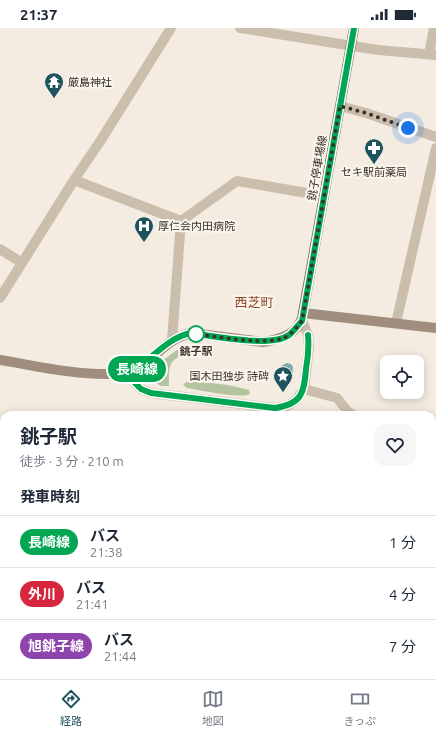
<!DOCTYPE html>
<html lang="ja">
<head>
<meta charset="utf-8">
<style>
	:root { --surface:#fff; --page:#f6f6f7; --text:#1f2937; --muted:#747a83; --line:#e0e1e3; --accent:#1f535d }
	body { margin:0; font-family:Ubuntu,"Noto Sans JP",sans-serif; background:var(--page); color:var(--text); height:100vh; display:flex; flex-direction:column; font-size:15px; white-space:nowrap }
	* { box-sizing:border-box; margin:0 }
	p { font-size:13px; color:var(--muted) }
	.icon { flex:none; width:22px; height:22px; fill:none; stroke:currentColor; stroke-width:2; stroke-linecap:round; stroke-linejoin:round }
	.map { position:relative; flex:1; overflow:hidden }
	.side { position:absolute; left:0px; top:383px; width:436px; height:268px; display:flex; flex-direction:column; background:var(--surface); border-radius:12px 12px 0 0; box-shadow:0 2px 10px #0003 }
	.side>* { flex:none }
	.badge { padding:0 8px; border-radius:13px; font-size:14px; line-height:26px }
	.buttons { position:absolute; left:380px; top:327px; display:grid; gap:8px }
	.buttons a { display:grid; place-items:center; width:44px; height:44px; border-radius:8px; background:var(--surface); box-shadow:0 2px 10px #0003; font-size:20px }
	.you { position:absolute; width:20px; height:20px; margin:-10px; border:3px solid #fff; border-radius:50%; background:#1a73e8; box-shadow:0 0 0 6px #1a73e833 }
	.map>.badge { position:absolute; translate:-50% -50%; box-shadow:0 0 0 2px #fff }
	h2 { padding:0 20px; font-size:15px; line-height:36px }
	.round { display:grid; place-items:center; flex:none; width:42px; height:42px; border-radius:12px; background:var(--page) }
	.summary { display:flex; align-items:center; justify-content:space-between; height:68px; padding:0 20px }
	h1 { font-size:19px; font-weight:700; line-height:30px }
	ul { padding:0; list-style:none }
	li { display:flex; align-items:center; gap:12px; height:52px; padding:0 20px; border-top:1px solid var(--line) }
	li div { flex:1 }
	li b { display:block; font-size:15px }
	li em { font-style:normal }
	li .badge { min-width:44px; font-weight:700; text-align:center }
	.status { display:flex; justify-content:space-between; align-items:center; height:28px; padding:0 20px; background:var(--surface); direction:ltr }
	.status svg { height:11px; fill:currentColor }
	.menu { display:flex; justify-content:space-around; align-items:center; height:56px; border-top:1px solid var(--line); background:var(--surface); font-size:11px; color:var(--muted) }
	.menu a { display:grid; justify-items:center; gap:2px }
	.menu .active { color:var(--accent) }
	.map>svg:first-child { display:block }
</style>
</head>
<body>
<div class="status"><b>21:37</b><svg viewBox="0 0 49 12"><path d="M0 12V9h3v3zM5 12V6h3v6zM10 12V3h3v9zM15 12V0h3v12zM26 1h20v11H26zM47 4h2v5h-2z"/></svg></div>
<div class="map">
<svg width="436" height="651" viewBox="0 0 436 651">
	<rect width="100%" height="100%" fill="#f4ece0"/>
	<path fill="#b4c3a0" d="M185,320V326C167,332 169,341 169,358H161L154,354L152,346L154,339L177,322Z
		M186,354C208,354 228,356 249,362L250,366C239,371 200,362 187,360L183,357Z"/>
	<path fill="#7faab1" d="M287,335L291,336L293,339L292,351L287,359C282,353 280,345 281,338Z"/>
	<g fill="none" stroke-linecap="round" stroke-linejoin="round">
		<path stroke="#ccbeac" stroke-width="10" d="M240,0L378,22L436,27
			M429,26L434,0
			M340,78L366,85L436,109
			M74,152L181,193
			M181,193L237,153L324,168
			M0,221L22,235
			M0,270L74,152L101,112L171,0
			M396,295L436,120
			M172,312L181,193
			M126,346L141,361L151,365L275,380L287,378L296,372L304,361L309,319L308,307L302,293
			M304,361L337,370L349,385L354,387
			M432,399L436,400
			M0,419H4
			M0,537L4,538
			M432,622H436
			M0,628L4,629
			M58,647L70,651
			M130,651L131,647
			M216,651L217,647
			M327,651L328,647
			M409,651L410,647"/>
		<path stroke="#a08d7d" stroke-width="10" d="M0,332C37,338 75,347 112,346C117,346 123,347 127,345C151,338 163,311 191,305L263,314C281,311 300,306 303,285L436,300"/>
		<path stroke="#7c6a5c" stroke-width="10" d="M303,285L354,0"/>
		<defs>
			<path id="rail" d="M0,438H4
				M0,448H4
				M432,484L436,485
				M432,491L436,492
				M432,498L436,499
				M432,512L436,513"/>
		</defs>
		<use href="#rail" stroke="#3a312b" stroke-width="4.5"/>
		<use href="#rail" stroke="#fbf6ed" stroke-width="3" stroke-dasharray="9" stroke-linecap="butt"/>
	</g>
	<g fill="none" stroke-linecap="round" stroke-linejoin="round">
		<defs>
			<path id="line" d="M308,307C309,318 308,330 306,341C304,365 302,376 275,380L151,365L141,361L126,346C150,335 165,310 191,305C213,308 272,320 289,307C294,303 298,297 302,293L354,0"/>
		</defs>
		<use href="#line" stroke="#fff" stroke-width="9"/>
		<use href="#line" stroke="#00a651" stroke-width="6"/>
		<path stroke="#3a312b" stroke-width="4" stroke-dasharray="0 7.2" d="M196,306L191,305C213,308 272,320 289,307C294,303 298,297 302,293L340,78L366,85L408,100"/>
	</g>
	<defs>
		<symbol id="temple-pin" viewBox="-11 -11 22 30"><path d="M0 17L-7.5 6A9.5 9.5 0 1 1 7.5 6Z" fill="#1f535d" stroke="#fbf6ed"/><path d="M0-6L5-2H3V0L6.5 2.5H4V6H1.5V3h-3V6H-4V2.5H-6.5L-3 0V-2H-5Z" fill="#fff"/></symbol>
		<symbol id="pharmacy-pin" viewBox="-11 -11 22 30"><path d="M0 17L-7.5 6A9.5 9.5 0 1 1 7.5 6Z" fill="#1f535d" stroke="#fbf6ed"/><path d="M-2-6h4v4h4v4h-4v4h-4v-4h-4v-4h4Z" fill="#fff"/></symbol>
		<symbol id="hospital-pin" viewBox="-11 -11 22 30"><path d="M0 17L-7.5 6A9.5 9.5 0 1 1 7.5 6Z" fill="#1f535d" stroke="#fbf6ed"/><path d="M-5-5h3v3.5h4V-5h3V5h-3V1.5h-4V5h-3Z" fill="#fff"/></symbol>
		<symbol id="sight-pin" viewBox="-11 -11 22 30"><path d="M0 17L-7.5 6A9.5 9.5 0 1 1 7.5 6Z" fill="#1f535d" stroke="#fbf6ed"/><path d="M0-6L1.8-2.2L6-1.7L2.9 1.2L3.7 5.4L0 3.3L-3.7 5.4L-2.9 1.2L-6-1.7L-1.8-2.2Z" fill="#fff"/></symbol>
	</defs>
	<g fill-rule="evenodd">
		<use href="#temple-pin" x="43" y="43" width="22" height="30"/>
		<use href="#pharmacy-pin" x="363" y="109" width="22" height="30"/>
		<use href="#hospital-pin" x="133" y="187" width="22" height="30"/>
		<use href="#sight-pin" x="272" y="337" width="22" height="30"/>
	</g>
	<circle fill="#fff" stroke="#00a651" stroke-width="2" cx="196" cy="306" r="8"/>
	<g text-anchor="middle" stroke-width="4" stroke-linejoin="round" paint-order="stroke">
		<g font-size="11" fill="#3a312b" stroke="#fbf6ed" text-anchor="start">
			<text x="68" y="58">厳島神社</text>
			<text x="374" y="148" text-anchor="middle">セキ駅前薬局</text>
			<text x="158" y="202">厚仁会内田病院</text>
			<text x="269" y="352" text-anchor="end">国木田独歩 詩碑</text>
		</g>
		<g font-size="11" fill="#3a312b" stroke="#fbf6ed">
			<text transform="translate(317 140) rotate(-80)" y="4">銚子停車場線</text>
		</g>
		<g font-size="11" font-weight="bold" fill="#3a312b" stroke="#fbf6ed">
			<text x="196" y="327">銚子駅</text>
		</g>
		<g font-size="13" fill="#8a4523" stroke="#fbf6ed">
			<text x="254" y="279">西芝町</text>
		</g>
	</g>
</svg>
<div class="buttons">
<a><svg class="icon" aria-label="locate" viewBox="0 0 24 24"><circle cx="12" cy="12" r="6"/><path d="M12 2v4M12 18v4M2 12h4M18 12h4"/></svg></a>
</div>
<div class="you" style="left:408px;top:100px"></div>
<b class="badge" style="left:137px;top:341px;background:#00a651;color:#fff">長崎線</b>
<section class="side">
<div class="summary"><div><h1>銚子駅</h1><p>徒歩 · 3 分 · 210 m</p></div><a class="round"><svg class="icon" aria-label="heart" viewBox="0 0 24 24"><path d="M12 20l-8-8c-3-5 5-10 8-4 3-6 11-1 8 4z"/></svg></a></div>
<h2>発車時刻</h2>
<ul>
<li><span class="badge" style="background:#00a651;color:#fff">長崎線</span><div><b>バス</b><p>21:38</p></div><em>1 分</em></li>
<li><span class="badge" style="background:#d7263d;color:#fff">外川</span><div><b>バス</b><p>21:41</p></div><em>4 分</em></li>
<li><span class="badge" style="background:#8e44ad;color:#fff">旭銚子線</span><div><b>バス</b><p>21:44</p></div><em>7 分</em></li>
</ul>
</section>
</div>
<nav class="menu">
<a class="active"><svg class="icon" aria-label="directions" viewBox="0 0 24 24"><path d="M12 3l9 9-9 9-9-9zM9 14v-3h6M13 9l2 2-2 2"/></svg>経路</a>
<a><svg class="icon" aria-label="map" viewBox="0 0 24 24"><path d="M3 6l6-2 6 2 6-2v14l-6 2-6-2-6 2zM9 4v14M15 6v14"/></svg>地図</a>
<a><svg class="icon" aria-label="tickets" viewBox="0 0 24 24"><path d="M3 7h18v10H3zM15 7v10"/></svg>きっぷ</a>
</nav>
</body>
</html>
